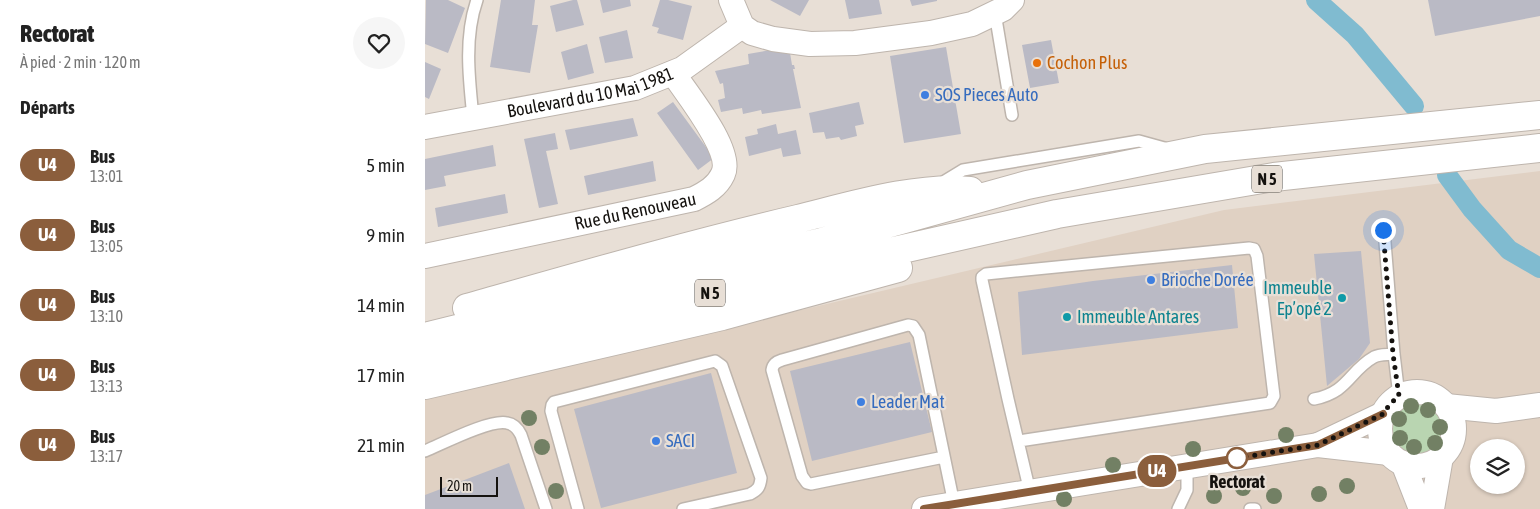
<!DOCTYPE html>
<html lang="fr">
<head>
<meta charset="utf-8">
<style>
	:root { --surface:#fff; --page:#f6f6f6; --text:#222; --muted:#767676 }
	body { margin:0; font-family:"Asap Condensed",sans-serif; background:var(--page); color:var(--text); height:100vh; display:flex; flex-direction:column; font-size:19px; white-space:nowrap }
	* { box-sizing:border-box; margin:0 }
	p { font-size:16px; color:var(--muted) }
	.icon { flex:none; width:28px; height:28px; fill:none; stroke:currentColor; stroke-width:2; stroke-linecap:round; stroke-linejoin:round }
	.map { position:relative; flex:1; overflow:hidden }
	.sheet { display:flex; flex-direction:column; background:var(--surface); width:425px }
	.sheet>* { flex:none }
	.badge { padding:0 10px; border-radius:16px; font-size:18px; line-height:32px }
	.fabs { position:absolute; left:1045px; top:439px; display:grid; gap:10px }
	.fabs a { display:grid; place-items:center; width:55px; height:55px; border-radius:50%; background:var(--surface); box-shadow:0 1px 4px #0004; font-size:25px }
	.scale { position:absolute; left:15px; bottom:12px; width:58px; box-sizing:border-box; padding-left:5px; border:2px solid #15120f; border-top:0; font-size:14px; line-height:18px; white-space:nowrap; color:#15120f; -webkit-text-stroke:4px #e8dfd6; paint-order:stroke }
	.you { position:absolute; width:25px; height:25px; margin:-12px; border:4px solid #fff; border-radius:50%; background:#1a73e8; box-shadow:0 0 0 8px #1a73e833 }
	.map>.badge { position:absolute; translate:-50% -50%; box-shadow:0 0 0 2px #fff }
	h2 { padding:0 20px; font-size:19px; line-height:45px }
	.round { display:grid; place-items:center; flex:none; width:52px; height:52px; border-radius:26px; background:var(--page) }
	.head { display:flex; align-items:center; justify-content:space-between; height:85px; padding:0 20px }
	h1 { font-size:24px; font-weight:800; line-height:38px }
	ul { padding:0; list-style:none }
	li { display:flex; align-items:center; gap:15px; height:70px; padding:0 20px }
	li div { flex:1 }
	li b { display:block; font-size:19px }
	li em { font-style:normal }
	li .badge { min-width:55px; font-weight:700; text-align:center }
	main { display:flex; flex:1; min-height:0 }
	.map>svg:first-child { display:block }
</style>
</head>
<body>
<main>
<section class="sheet">
<div class="head"><div><h1>Rectorat</h1><p>À pied · 2 min · 120 m</p></div><a class="round"><svg class="icon" aria-label="heart" viewBox="0 0 24 24"><path d="M12 20l-8-8c-3-5 5-10 8-4 3-6 11-1 8 4z"/></svg></a></div>
<h2>Départs</h2>
<ul>
<li><span class="badge" style="background:#8b5e3c;color:#fff">U4</span><div><b>Bus</b><p>13:01</p></div><em>5 min</em></li>
<li><span class="badge" style="background:#8b5e3c;color:#fff">U4</span><div><b>Bus</b><p>13:05</p></div><em>9 min</em></li>
<li><span class="badge" style="background:#8b5e3c;color:#fff">U4</span><div><b>Bus</b><p>13:10</p></div><em>14 min</em></li>
<li><span class="badge" style="background:#8b5e3c;color:#fff">U4</span><div><b>Bus</b><p>13:13</p></div><em>17 min</em></li>
<li><span class="badge" style="background:#8b5e3c;color:#fff">U4</span><div><b>Bus</b><p>13:17</p></div><em>21 min</em></li>
</ul>
</section>
<div class="map">
<svg width="1115" height="509" viewBox="0 0 1115 509">
	<rect width="100%" height="100%" fill="#e8dfd6"/>
	<path fill="#e0d1c3" fill-rule="evenodd" d="M1115,171V509H0V399L799,210ZM1054,448H1091V485H1054Z"/>
	<path fill="#b9d5b1" d="M964 428a28 28 0 1 1 56 0a28 28 0 1 1-56 0Z"/>
	<g fill="none" stroke-linecap="round" stroke-linejoin="round">
		<path stroke="#80bbd0" stroke-width="20" d="M891,0L930,35L989,106
			M1022,175L1047,209L1084,250L1115,268"/>
	</g>
	<path fill="#babac5" d="M1,0H23L40,8L23,53L0,44Z
		M76,0H110L107,25H113L105,73L65,67Z
		M148,0H152L159,25L131,32L125,6Z
		M175,0H205L206,6L178,13Z
		M235,0H243L267,6L258,40L232,33L234,28L227,26Z
		M345,0H384L375,16Z
		M420,0H454L457,14L424,19Z
		M485,0H512V1L487,6Z
		M1003,0H1115V16L1010,36Z
		M202,30L208,58L180,63L174,37Z
		M626,40L634,83L605,88L597,45Z
		M162,44L169,73L143,80L136,52Z
		M364,47L367,65H369L370,69H368L376,108L337,114L336,110L318,114L317,108L296,112L293,100L300,98L298,83L295,84L290,71L324,64L323,54Z
		M521,47L536,134L479,143L465,56Z
		M0,62L16,69L4,99L0,97Z
		M248,102L289,158L273,170L232,113Z
		M434,102L439,124L430,126L432,136L416,140L414,137L401,139L399,132L388,133L384,113Z
		M208,118L213,136L145,150L140,130Z
		M351,124L353,134L371,130L376,154L358,157L356,148L324,156L320,137L333,134L332,129Z
		M130,133L133,149L121,151L133,204L114,208L99,139Z
		M68,145L71,166L19,176L21,186L0,190V159Z
		M228,161L231,181L163,195L159,176Z
		M80,194L83,213L13,227L10,208Z
		M936,251L945,343L934,359L902,386L889,254Z
		M807,265L813,328L597,355L593,292L668,281Z
		M485,342L507,432L387,461L365,371Z
		M286,373L312,473L176,508L149,409Z
		M84,463L100,509H0V495Z"/>
	<g fill="none" stroke-linecap="round" stroke-linejoin="round">
		<defs>
			<path id="service" d="M570,13L587,115
				M48,117C44,79 39,37 52,0
				M515,184L538,170L714,141L743,149
				M959,230L969,354L974,396
				M889,399C924,392 924,371 949,357C955,354 962,355 969,354
				M594,441L845,403L849,396L832,256L829,249L824,248L561,274L557,277V280L583,399L605,492
				M0,451C17,444 65,419 82,423C89,424 93,429 96,435L121,509
				M519,457L386,484L382,483L377,476L347,370C348,364 351,362 357,360L483,325L488,326L494,335L529,504
				M153,509L126,411L127,405L129,402L290,361L297,366L336,478C335,487 333,490 325,494L258,509
				M753,509L762,490V466
				M825,509H830"/>
			<g id="minor">
				<path d="M306,0L317,26L327,33L348,39L385,44L430,43L506,33L547,24L578,9L587,0"/>
				<path id="s1" d="M0,127L210,88L257,69L317,26"/>
				<path id="s2" d="M0,256L269,199C281,193 292,187 298,174C309,151 261,93 248,73"/>
				<circle cx="992" cy="429" r="37"/>
				<path d="M1021,406L1071,411L1115,405"/>
				<path d="M893,445L958,414"/>
				<path d="M978,463L996,509"/>
				<path d="M499,509L893,445L964,453"/>
				<path d="M1007,509L1016,457"/>
			</g>
			<path id="trunk" d="M42,308C152,277 262,245 373,219C426,206 490,186 545,191
				M0,337L229,280L393,243L602,185L780,149L1115,115
				M0,362L398,267L632,214L849,177L1115,148
				M0,385L297,316L473,268"/>
		</defs>
		<use href="#service" stroke="#beb5ad" stroke-width="14"/>
		<use href="#minor" stroke="#beb5ad" stroke-width="26"/>
		<use href="#trunk" stroke="#beb5ad" stroke-width="30"/>
		<use href="#service" stroke="#fff" stroke-width="11"/>
		<use href="#minor" stroke="#fff" stroke-width="24"/>
		<use href="#trunk" stroke="#fff" stroke-width="28"/>
	</g>
	<g fill="#728064">
		<circle cx="986" cy="406" r="8"/>
		<circle cx="1003" cy="410" r="8"/>
		<circle cx="104" cy="418" r="8"/>
		<circle cx="974" cy="419" r="8"/>
		<circle cx="1015" cy="427" r="8"/>
		<circle cx="861" cy="435" r="8"/>
		<circle cx="975" cy="438" r="8"/>
		<circle cx="1010" cy="443" r="8"/>
		<circle cx="117" cy="447" r="8"/>
		<circle cx="989" cy="447" r="8"/>
		<circle cx="768" cy="449" r="8"/>
		<circle cx="688" cy="465" r="8"/>
		<circle cx="922" cy="486" r="8"/>
		<circle cx="818" cy="488" r="8"/>
		<circle cx="131" cy="491" r="8"/>
		<circle cx="894" cy="494" r="8"/>
		<circle cx="789" cy="496" r="8"/>
		<circle cx="849" cy="496" r="8"/>
		<circle cx="639" cy="499" r="8"/>
	</g>
	<g fill="none" stroke-linecap="round" stroke-linejoin="round">
		<defs>
			<path id="line" d="M499,509L893,445L958,414"/>
		</defs>
		<use href="#line" stroke="#fff" stroke-width="11"/>
		<use href="#line" stroke="#8b5e3c" stroke-width="8"/>
		<path stroke="#15120f" stroke-width="5" stroke-dasharray="0 9" d="M812,458L893,445L958,414L965,404L974,396L968,354L958,230"/>
	</g>
	<circle fill="#e8710a" stroke="#e8dfd6" stroke-width="2" cx="612" cy="63" r="5"/>
	<g fill="#3f7fe0" stroke="#e8dfd6" stroke-width="2">
		<circle cx="500" cy="95" r="5"/>
		<circle cx="726" cy="280" r="5"/>
		<circle cx="436" cy="402" r="5"/>
		<circle cx="231" cy="441" r="5"/>
	</g>
	<g fill="#0f9aa8" stroke="#e8dfd6" stroke-width="2">
		<circle cx="917" cy="298" r="5"/>
		<circle cx="642" cy="317" r="5"/>
	</g>
	<circle fill="#fff" stroke="#8b5e3c" stroke-width="2.5" cx="812" cy="458" r="10"/>
	<g text-anchor="middle" stroke-width="4.5" stroke-linejoin="round" paint-order="stroke">
		<g fill="#e8dfd6" stroke="#54504b" stroke-width="1">
			<rect x="827" y="165.5" width="30" height="27" rx="4"/>
			<rect x="270" y="279.5" width="30" height="27" rx="4"/>
		</g>
		<g font-size="16" font-weight="bold" fill="#15120f">
			<text x="842" y="185">N 5</text>
			<text x="285" y="299">N 5</text>
		</g>
		<g font-size="18" fill="#c56008" stroke="#e8dfd6" text-anchor="start">
			<text x="622" y="69">Cochon Plus</text>
		</g>
		<g font-size="18" fill="#15120f" stroke="#e8dfd6">
			<text dy="6" stroke="none"><textPath href="#s1" startOffset="169">Boulevard du 10 Mai 1981</textPath></text>
			<text dy="6" stroke="none"><textPath href="#s2" startOffset="215">Rue du Renouveau</textPath></text>
		</g>
		<g font-size="18" fill="#366cbe" stroke="#e8dfd6" text-anchor="start">
			<text x="510" y="101">SOS Pieces Auto</text>
			<text x="736" y="286">Brioche Dorée</text>
			<text x="446" y="408">Leader Mat</text>
			<text x="241" y="447">SACI</text>
		</g>
		<g font-size="18" fill="#0d838f" stroke="#e8dfd6" text-anchor="end">
			<text x="907" y="294">Immeuble<tspan x="907" dy="21">Ep’opé 2</tspan></text>
			<text x="652" y="323" text-anchor="start">Immeuble Antares</text>
		</g>
		<g font-size="18" font-weight="bold" fill="#15120f" stroke="#e8dfd6">
			<text x="812" y="488">Rectorat</text>
		</g>
	</g>
</svg>
<div class="fabs">
<a><svg class="icon" aria-label="layers" viewBox="0 0 24 24"><path d="M12 4l9 5-9 5-9-5zM3 14l9 5 9-5"/></svg></a>
</div>
<div class="scale">20 m</div>
<div class="you" style="left:958px;top:230px"></div>
<b class="badge" style="left:732px;top:471px;background:#8b5e3c;color:#fff">U4</b>
</div>
</main>
</body>
</html>
